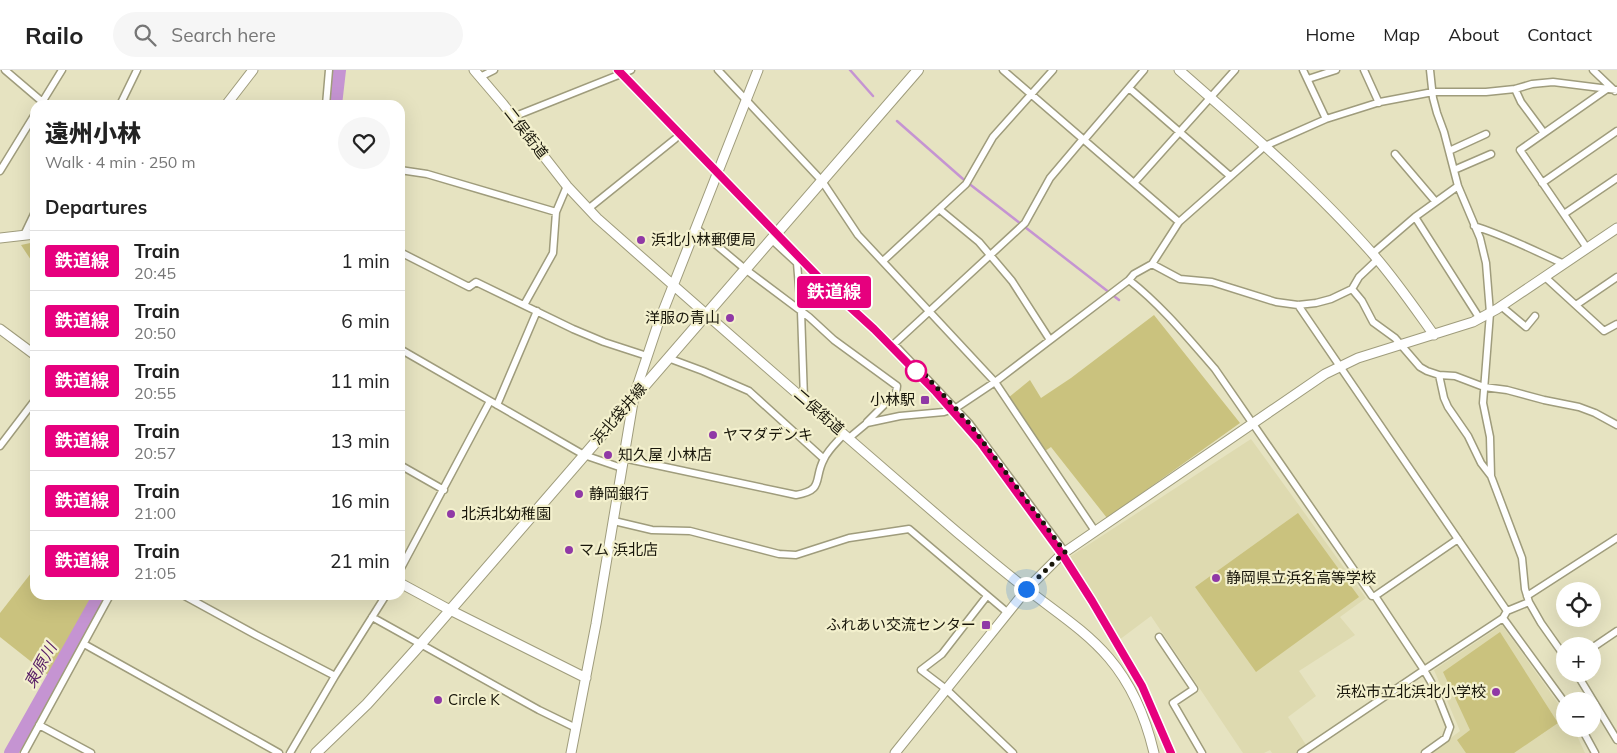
<!DOCTYPE html>
<html lang="en">
<head>
<meta charset="utf-8">
<style>
	:root { --surface:#fff; --page:#f6f6f6; --text:#222; --muted:#767676; --line:#e0e0e0 }
	body { margin:0; font-family:Mulish,"Noto Sans JP",sans-serif; background:var(--page); color:var(--text); height:100vh; display:flex; flex-direction:column; font-size:19px; white-space:nowrap }
	* { box-sizing:border-box; margin:0 }
	p { font-size:16px; color:var(--muted) }
	.icon { flex:none; width:28px; height:28px; fill:none; stroke:currentColor; stroke-width:2; stroke-linecap:round; stroke-linejoin:round }
	.map { position:relative; flex:1; overflow:hidden }
	.side { position:absolute; left:30px; top:30px; width:375px; height:500px; display:flex; flex-direction:column; background:var(--surface); border-radius:15px; box-shadow:0 5px 20px #0002 }
	.side>* { flex:none }
	.badge { padding:0 10px; border-radius:4px; font-size:18px; line-height:32px }
	.tools { position:absolute; left:1556px; top:512px; display:grid; gap:10px }
	.tools a { display:grid; place-items:center; width:45px; height:45px; border-radius:50%; background:var(--surface); box-shadow:0 5px 20px #0002; font-size:25px }
	.you { position:absolute; width:25px; height:25px; margin:-12px; border:4px solid #fff; border-radius:50%; background:#1a73e8; box-shadow:0 0 0 8px #1a73e833 }
	.map>.badge { position:absolute; translate:-50% -50%; box-shadow:0 0 0 2px #fff }
	h2 { padding:0 15px; font-size:19px; line-height:45px }
	.round { display:grid; place-items:center; flex:none; width:52px; height:52px; border-radius:26px; background:var(--page) }
	.overview { display:flex; align-items:center; justify-content:space-between; height:85px; padding:0 15px }
	h1 { font-size:24px; font-weight:800; line-height:38px }
	ul { padding:0; list-style:none }
	li { display:flex; align-items:center; gap:15px; height:60px; padding:0 15px; border-top:1px solid var(--line) }
	li div { flex:1 }
	li b { display:block; font-size:19px }
	li em { font-style:normal }
	li .badge { min-width:55px; font-weight:700; text-align:center }
	header { display:flex; align-items:center; gap:30px; box-sizing:border-box; height:70px; padding:0 25px; background:var(--surface); border-bottom:1px solid var(--line) }
	header strong { font-size:24px }
	nav { display:flex; gap:28px; margin-inline-start:auto; font-size:18px }
	.search { width:350px; height:45px; background:var(--page); display:flex; align-items:center; gap:12px; box-sizing:border-box; padding:0 18px; border-radius:28px; color:var(--muted); font-size:19px }
	.map>svg:first-child { display:block }
</style>
</head>
<body>
<header>
<strong>Railo</strong>
<div class="search"><svg class="icon" aria-label="search" viewBox="0 0 24 24"><circle cx="10" cy="10" r="6"/><path d="M15 15l6 6"/></svg>Search here</div>
<nav><a>Home</a><a>Map</a><a>About</a><a>Contact</a></nav>
</header>
<div class="map">
<svg width="1617" height="683" viewBox="0 0 1617 683">
	<rect width="100%" height="100%" fill="#e6e3c1"/>
	<path fill="#dedab0" d="M1251,369L1366,528L1340,547L1355,565L1299,601L1316,626L1288,647L1308,678L1300,683H1272L1270,680L1264,683H1243L1151,546L1119,570L1068,488Z
		M1502,555L1565,643V659H1574L1585,683H1431L1460,661L1434,600Z"/>
	<path fill="#cac27e" d="M35,172V196L21,175Z
		M1154,245L1240,353L1107,448L1051,377L1045,381L1008,328L1030,310L1041,328L1071,308Z
		M1298,443L1359,527L1256,602L1195,517Z
		M35,498V525H86L91,529L48,605L0,567V543Z
		M1500,562L1558,653L1514,683H1466L1457,670L1470,660L1443,602Z"/>
	<g fill="none" stroke-linecap="round" stroke-linejoin="round">
		<path stroke="#c594d2" stroke-width="2.5" d="M850,0L873,26
			M897,51L963,109L1119,230"/>
		<path stroke="#c594d2" stroke-width="14" d="M335,35L339,0
			M11,683L100,525"/>
		<defs>
			<path id="street" d="M5,0L46,35
				M718,0L822,111L858,165L995,312L1095,461
				M1003,0L1179,152
				M1303,0L1326,49
				M1364,0L1379,33
				M1430,0L1433,28L1437,43L1444,62L1458,116L1480,168L1486,193L1490,243L1483,333L1490,367L1491,406L1522,488L1525,519L1529,532L1541,553L1565,587
				M1593,0L1615,21
				M480,7L494,0
				M1308,9L1336,0
				M1129,18L1230,106
				M1515,19L1521,32L1544,63
				M41,34L62,0
				M120,35L137,0
				M326,35L329,0
				M513,47L631,0
				M1084,70L1144,0
				M1449,81L1486,64
				M1395,84L1435,131
				M400,100L427,104L556,142
				M1454,100L1491,84
				M0,101L35,44
				M1134,113L1235,0
				M1542,113L1617,61
				M588,139L675,69
				M939,139L979,172L1012,211L1050,270
				M1564,144L1617,108
				M1415,147L1480,249
				M1474,156C1504,165 1535,181 1564,194
				M696,158L745,199L809,247L834,270L897,316L896,323L867,352
				M24,165L35,142
				M771,169L797,193L801,241L804,329
				M1587,178L1520,80L1607,19
				M400,182L469,217L476,212L573,259L604,272L647,286
				M1372,184L1415,147L1458,116
				M883,191L966,114L993,67L1053,0
				M1152,194L1180,209L1212,212L1276,232L1298,235L1316,233L1331,229L1352,219L1359,207L1377,190
				M1545,207L1604,261L1617,254
				M1129,210L1134,204L1152,194L1179,152L1265,76L1326,49L1380,32L1433,22H1486L1515,19L1532,14L1553,12L1617,20
				M1352,219L1362,231L1373,252L1395,268L1420,297L1427,301L1439,305L1455,306L1484,317L1507,320L1544,330L1579,337L1595,343L1617,355
				M524,235L553,183L556,142L567,116
				M1298,235L1507,541
				M1576,235L1617,207
				M1501,236L1526,257L1535,246
				M400,279L584,385L622,398
				M668,288L703,301L749,321L824,389
				M1439,305L1444,328L1448,337L1468,366L1481,393L1491,406
				M497,335L537,241
				M849,368L867,353L900,346L944,342L956,338L995,312L1129,210C1162,236 1188,268 1215,299L1372,526H1375L1424,600L1301,683
				M0,376L35,330
				M623,388L796,425C825,420 813,409 824,389C828,380 837,372 844,364
				M400,395L444,420
				M614,451L652,460L690,461L779,484L796,485L849,468L909,459L1008,543
				M1065,482L969,353L894,274L1025,153L1050,108L1083,69
				M400,500L490,331
				M183,525L256,565L335,606
				M987,526L942,584L921,600L946,619L1013,683
				M1375,526L1458,469
				M1527,526L1617,468
				M372,547L539,640L576,658
				M1503,548L1565,633
				M1159,567L1194,619L1173,633L1202,683
				M84,574L279,683
				M1592,578L1617,561
				M1577,604L1617,670
				M39,655L91,683
				M1582,659L1595,683
				M24,683L110,525
				M290,683L335,606L386,525
				M1425,683L1446,668L1450,657L1435,619L1424,600L1503,548L1507,541L1529,532"/>
			<path id="secondary" d="M474,0L503,34L567,116L597,148C717,254 837,359 958,463C981,482 1004,502 1028,520C1056,542 1086,561 1109,588C1132,615 1146,649 1154,683
				M1179,0C1245,58 1313,116 1372,183C1395,209 1414,237 1434,265
				M226,35L253,0
				M0,168L35,164
				M0,259L35,285
				M400,513L450,540L586,608
				M571,683L596,554L634,326L658,254L758,0
				M895,683L1027,519L1062,484L1325,304L1358,288L1473,252L1497,239L1617,158"/>
			<path id="primary" d="M316,683L367,634L420,575L918,0"/>
		</defs>
		<use href="#street" stroke="#9f9c7c" stroke-width="9"/>
		<use href="#secondary" stroke="#9f9c7c" stroke-width="11"/>
		<use href="#primary" stroke="#9f9c7c" stroke-width="12"/>
		<use href="#street" stroke="#fff" stroke-width="6"/>
		<use href="#secondary" stroke="#fff" stroke-width="9"/>
		<use href="#primary" stroke="#fff" stroke-width="10"/>
		<path stroke="#4a4836" stroke-width="2.5" stroke-dasharray="2.5 5" stroke-linecap="butt" d="M618,0L829,218L874,259L936,322L980,372L1062,484L1092,531L1142,616L1171,683"/>
	</g>
	<g fill="none" stroke-linecap="round" stroke-linejoin="round">
		<defs>
			<path id="line" d="M618,0L829,218L874,259L936,322L980,372L1062,484L1092,531L1142,616L1171,683"/>
		</defs>
		<use href="#line" stroke="#fff" stroke-width="11"/>
		<use href="#line" stroke="#e6007e" stroke-width="8"/>
		<path stroke="#18160a" stroke-width="5" stroke-dasharray="0 9" d="M916,301L917,296L969,353L1065,482L1026,519"/>
	</g>
	<g fill="#9039a6" stroke="#f3f0cd" stroke-width="2">
		<circle cx="641" cy="170" r="5"/>
		<circle cx="730" cy="248" r="5"/>
		<rect x="920" y="325" width="10" height="10" rx="2.5"/>
		<circle cx="713" cy="365" r="5"/>
		<circle cx="608" cy="385" r="5"/>
		<circle cx="579" cy="424" r="5"/>
		<circle cx="451" cy="444" r="5"/>
		<circle cx="569" cy="480" r="5"/>
		<circle cx="1216" cy="508" r="5"/>
		<rect x="981" y="550" width="10" height="10" rx="2.5"/>
		<circle cx="1496" cy="622" r="5"/>
		<circle cx="438" cy="630" r="5"/>
	</g>
	<circle fill="#fff" stroke="#e6007e" stroke-width="2.5" cx="916" cy="301" r="10"/>
	<g text-anchor="middle" stroke-width="4.5" stroke-linejoin="round" paint-order="stroke">
		<g font-size="15" fill="#18160a" stroke="#f3f0cd">
			<text transform="translate(526 63) rotate(52)" y="5">二俣街道</text>
			<text transform="translate(819 342) rotate(41)" y="5">二俣街道</text>
			<text transform="translate(619 344) rotate(-49)" y="5">浜北袋井線</text>
		</g>
		<g font-size="15" fill="#18160a" stroke="#f3f0cd" text-anchor="start">
			<text x="651" y="175">浜北小林郵便局</text>
			<text x="720" y="253" text-anchor="end">洋服の青山</text>
			<text x="915" y="335" text-anchor="end">小林駅</text>
			<text x="723" y="370">ヤマダデンキ</text>
			<text x="618" y="390">知久屋 小林店</text>
			<text x="589" y="429">静岡銀行</text>
			<text x="461" y="449">北浜北幼稚園</text>
			<text x="579" y="485">マム 浜北店</text>
			<text x="1226" y="513">静岡県立浜名高等学校</text>
			<text x="976" y="560" text-anchor="end">ふれあい交流センター</text>
			<text x="1486" y="627" text-anchor="end">浜松市立北浜北小学校</text>
			<text x="448" y="635">Circle K</text>
		</g>
		<g font-size="16" font-style="italic" fill="#571c66" stroke="#f3f0cd">
			<text transform="translate(40 595) rotate(-61)" y="6">東原川</text>
		</g>
	</g>
</svg>
<div class="tools">
<a><svg class="icon" aria-label="locate" viewBox="0 0 24 24"><circle cx="12" cy="12" r="6"/><path d="M12 2v4M12 18v4M2 12h4M18 12h4"/></svg></a>
<a>+</a>
<a>−</a>
</div>
<div class="you" style="left:1026px;top:519px"></div>
<b class="badge" style="left:834px;top:222px;background:#e6007e;color:#fff">鉄道線</b>
<section class="side">
<div class="overview"><div><h1>遠州小林</h1><p>Walk · 4 min · 250 m</p></div><a class="round"><svg class="icon" aria-label="heart" viewBox="0 0 24 24"><path d="M12 20l-8-8c-3-5 5-10 8-4 3-6 11-1 8 4z"/></svg></a></div>
<h2>Departures</h2>
<ul>
<li><span class="badge" style="background:#e6007e;color:#fff">鉄道線</span><div><b>Train</b><p>20:45</p></div><em>1 min</em></li>
<li><span class="badge" style="background:#e6007e;color:#fff">鉄道線</span><div><b>Train</b><p>20:50</p></div><em>6 min</em></li>
<li><span class="badge" style="background:#e6007e;color:#fff">鉄道線</span><div><b>Train</b><p>20:55</p></div><em>11 min</em></li>
<li><span class="badge" style="background:#e6007e;color:#fff">鉄道線</span><div><b>Train</b><p>20:57</p></div><em>13 min</em></li>
<li><span class="badge" style="background:#e6007e;color:#fff">鉄道線</span><div><b>Train</b><p>21:00</p></div><em>16 min</em></li>
<li><span class="badge" style="background:#e6007e;color:#fff">鉄道線</span><div><b>Train</b><p>21:05</p></div><em>21 min</em></li>
</ul>
</section>
</div>
</body>
</html>
